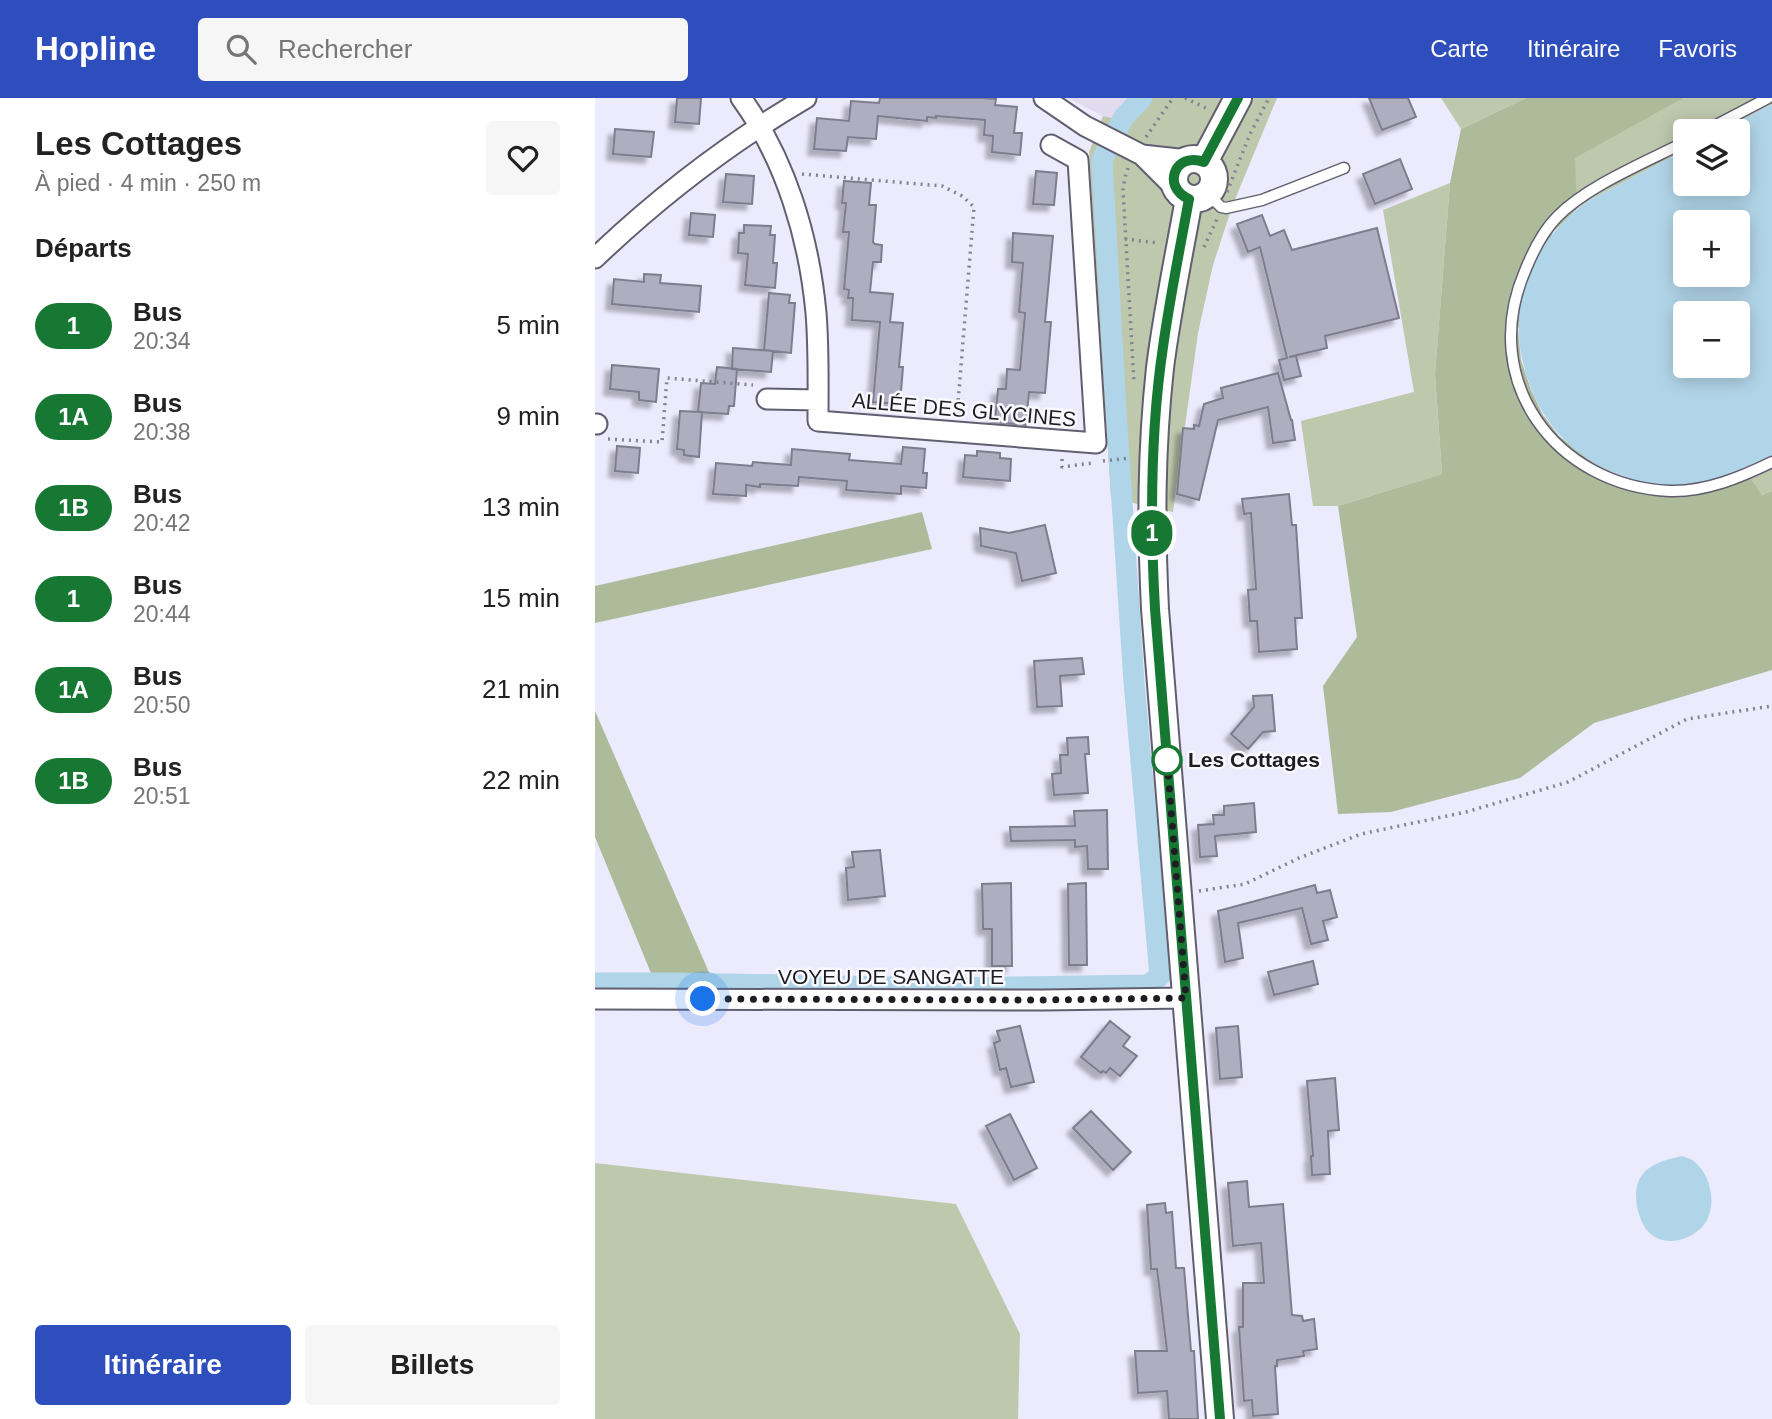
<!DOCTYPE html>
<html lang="fr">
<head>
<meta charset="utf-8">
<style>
	:root { --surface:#fff; --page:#f6f6f6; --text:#222; --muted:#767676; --accent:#2e4ebe }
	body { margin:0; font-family:Helvetica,sans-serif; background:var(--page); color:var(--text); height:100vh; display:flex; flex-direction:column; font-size:26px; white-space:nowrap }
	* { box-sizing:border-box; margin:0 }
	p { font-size:23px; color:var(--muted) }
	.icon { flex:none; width:38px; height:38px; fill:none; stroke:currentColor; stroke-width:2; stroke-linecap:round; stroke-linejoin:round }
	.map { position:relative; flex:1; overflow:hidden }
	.panel { display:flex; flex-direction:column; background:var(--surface); width:595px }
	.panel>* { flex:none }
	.badge { padding:0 14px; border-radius:23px; font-size:24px; line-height:46px }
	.controls { position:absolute; left:1078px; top:21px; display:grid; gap:14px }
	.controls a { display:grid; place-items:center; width:77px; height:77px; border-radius:7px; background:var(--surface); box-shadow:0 4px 18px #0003; font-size:35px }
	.you { position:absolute; width:35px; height:35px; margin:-18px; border:5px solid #fff; border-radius:50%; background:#1a73e8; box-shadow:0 0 0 10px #1a73e833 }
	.map>.badge { position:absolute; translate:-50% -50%; box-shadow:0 0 0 4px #fff }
	h2 { padding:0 35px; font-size:26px; line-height:63px }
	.round { display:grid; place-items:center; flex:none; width:74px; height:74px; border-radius:7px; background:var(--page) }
	.overview { display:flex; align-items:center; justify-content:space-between; height:119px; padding:0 35px }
	h1 { font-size:33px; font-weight:600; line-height:52px }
	.cta { display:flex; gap:14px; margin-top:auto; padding:14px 35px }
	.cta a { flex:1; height:80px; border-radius:7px; background:var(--accent); color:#fff; font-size:28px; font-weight:600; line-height:80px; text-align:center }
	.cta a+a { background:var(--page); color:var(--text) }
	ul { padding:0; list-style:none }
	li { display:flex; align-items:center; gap:21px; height:91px; padding:0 35px }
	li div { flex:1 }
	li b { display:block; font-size:26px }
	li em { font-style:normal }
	li .badge { min-width:77px; font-weight:700; text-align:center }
	header { display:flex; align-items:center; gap:42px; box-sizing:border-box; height:98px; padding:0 35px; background:var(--accent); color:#fff }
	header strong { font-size:33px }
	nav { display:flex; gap:38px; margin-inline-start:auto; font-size:24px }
	.search { width:490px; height:63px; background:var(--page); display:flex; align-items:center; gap:18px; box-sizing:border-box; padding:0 24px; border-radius:7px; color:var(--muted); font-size:26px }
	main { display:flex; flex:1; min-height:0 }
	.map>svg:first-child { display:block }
</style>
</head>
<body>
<header>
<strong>Hopline</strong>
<div class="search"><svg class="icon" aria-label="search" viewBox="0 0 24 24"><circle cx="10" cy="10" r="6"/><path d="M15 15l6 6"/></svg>Rechercher</div>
<nav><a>Carte</a><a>Itinéraire</a><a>Favoris</a></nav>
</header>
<main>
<section class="panel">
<div class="overview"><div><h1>Les Cottages</h1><p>À pied · 4 min · 250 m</p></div><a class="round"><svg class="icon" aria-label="heart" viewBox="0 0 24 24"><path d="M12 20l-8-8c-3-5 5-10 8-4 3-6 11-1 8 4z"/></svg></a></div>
<h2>Départs</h2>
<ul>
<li><span class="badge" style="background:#177833;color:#fff">1</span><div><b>Bus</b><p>20:34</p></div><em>5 min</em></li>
<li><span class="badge" style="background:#177833;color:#fff">1A</span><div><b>Bus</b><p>20:38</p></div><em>9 min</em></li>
<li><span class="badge" style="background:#177833;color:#fff">1B</span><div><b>Bus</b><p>20:42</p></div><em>13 min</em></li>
<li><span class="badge" style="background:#177833;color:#fff">1</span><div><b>Bus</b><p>20:44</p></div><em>15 min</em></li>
<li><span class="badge" style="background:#177833;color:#fff">1A</span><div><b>Bus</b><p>20:50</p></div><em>21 min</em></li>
<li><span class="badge" style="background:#177833;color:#fff">1B</span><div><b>Bus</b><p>20:51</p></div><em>22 min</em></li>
</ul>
<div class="cta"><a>Itinéraire</a><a>Billets</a></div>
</section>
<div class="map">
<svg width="1177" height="1321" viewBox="0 0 1177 1321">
	<defs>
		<filter id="shadow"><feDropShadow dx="-6" dy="6" stdDeviation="2" flood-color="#0004"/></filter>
	</defs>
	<rect width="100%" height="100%" fill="#eceafd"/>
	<path fill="#e2daef" d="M473,0H556L533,23L508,18Z"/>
	<path fill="#bec8ad" d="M556,0H682L638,106L618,167L603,235L578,414L516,400L494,54L508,18L533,23Z
		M846,0H931L866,31Z
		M1089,0H1177V6L1126,33H1090V52L995,102L982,111L979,60Z
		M855,85L840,276L847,376L743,408H718L706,323L819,294L788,112Z
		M1177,357V393L1167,397L1149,370Z
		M0,1065L361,1106L425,1236L423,1321H0Z"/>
	<path fill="#aebb9a" d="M931,0H1089L980,60L982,111L958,134L923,231L926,262L936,292L948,317L964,338L992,360L1022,377L1041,382L1081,387L1100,385L1149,370L1167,397L1177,393V572L999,625L925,680L796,714L743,716L728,588L762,539L743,408L847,376L840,276L855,85L866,31Z
		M327,414L337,451L0,525V488Z
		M0,613L116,879L58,880L0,739Z"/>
	<path fill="#b1d5e8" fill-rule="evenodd" d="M1177,6V357C1147,371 1114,386 1081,387C1052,387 1024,379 999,365C965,344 944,316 932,279C909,210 936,142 995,102L1090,52V86H1143V33H1126ZM1090,124H1143V177H1090ZM1090,215H1143V268H1090Z
		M1087,1058C1092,1060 1097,1061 1101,1065C1117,1079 1123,1112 1107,1129C1091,1146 1060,1150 1048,1126C1043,1116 1041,1106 1041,1095C1043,1069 1064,1063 1087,1058Z"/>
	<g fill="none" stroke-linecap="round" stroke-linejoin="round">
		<path stroke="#b1d5e8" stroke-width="21" d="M0,885H81L350,890L553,887L565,878L539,584L521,314L507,62L529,19L547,0"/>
	</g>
	<path fill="#aeaec0" stroke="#7d7d8e" stroke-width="2" filter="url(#shadow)" d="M82,0H106L104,26L80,24Z
		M285,0H387L401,1L400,7L422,9L419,35H427L425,57L397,54L398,38L389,37L390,22L341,18V20L332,19V23L283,18L281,41L253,39L251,53L219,51L222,20L254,23L256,3L284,5Z
		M774,0H813L821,19L787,32Z
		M20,31L59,34L56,59L18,56Z
		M805,61L817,91L780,106L768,76Z
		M441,73L462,75L459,107L438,106Z
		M131,76L159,78L157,106L128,104Z
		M249,83L276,85L274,107H281L278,144L280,146L287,147L286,164H278L275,194L298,196L295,224L308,225L304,269H308L305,306L278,304L285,224L257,222L258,200H253L254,192L249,191L254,134H248L251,105H247Z
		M96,115L120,117L118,139L94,137Z
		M667,117L675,138L689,132L697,152L782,130L804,220L730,238L732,250L694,259L701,258L706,278L689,282L684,262L692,260L665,149L653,154L642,126Z
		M149,127L176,128L175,137H180L178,165H182L180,190L150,187L153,156L143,155L144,135H149Z
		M418,135L458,138L450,224H456L450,295L434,294L431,327L400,324L403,291H411L412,271L425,272L430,215L424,214L428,165L417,164Z
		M49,176L66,177L65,185L106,188L104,214L17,206L19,181L49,184Z
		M174,195L195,197L194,205H200L196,255L169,252Z
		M138,250L178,253L176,274L137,271Z
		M17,267L64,271L61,304L44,302V294L15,291Z
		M122,269L142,271L139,308H134L133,316L103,314L106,285L120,286Z
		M683,275L696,322H697L700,342L678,345L673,309L623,322L604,402L582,396L588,330L599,331V327L604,328L609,306L628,300L626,290Z
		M85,313L107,314L104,359L89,357V352L82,351Z
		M22,348L45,350L43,375L20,373Z
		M308,349L330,351L328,375H332L331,390L306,388V396L251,392L252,383L204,379L203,388L165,386V389L151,387V398L118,396L121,365L157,368L158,364L196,367L197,351L255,356L254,362L306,366Z
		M382,353L405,355V360L416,361L415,383L368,379L370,357L382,358Z
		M694,396L697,427H701L707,520H700L702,551L664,554L662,523H655L653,492L661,491L656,415L649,416L647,401Z
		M450,427L461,475L427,483L421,455L386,448L385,430L414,435Z
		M487,560L489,576L465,578L467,608L442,609L439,563Z
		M677,597L680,633L668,634L653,651L636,636L659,609L658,598Z
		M493,639L494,656H490L493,695L459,697L457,676L466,675L465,657H473L472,640Z
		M659,705L661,734L620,738L622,758L605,759L603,727L619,726L618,717H629V708Z
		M512,712L513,771H493L492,748L480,749V742L416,743L415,729L480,728L479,713Z
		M285,752L290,798L253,802L251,770L259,769L257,754Z
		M416,785L417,868H397V831H388L387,786Z
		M491,785L492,867H474L473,786Z
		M720,787L722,795L735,792L742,819L728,823L733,842L716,846L707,810L643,825L648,860L630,864L623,813Z
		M718,863L723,886L679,897L673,874Z
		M515,923L535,939L528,948L542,958L525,978L515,970L511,975L508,973L506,975L486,959Z
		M425,928L439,984L416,989L411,970L405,972L399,945L405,943L402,933Z
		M643,928L647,979L625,981L621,930Z
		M740,980L744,1032L733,1033L735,1076L717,1077L716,1058H718L712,983Z
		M496,1013L536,1054L518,1072L478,1030Z
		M415,1016L442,1070L419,1082L391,1028Z
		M652,1083L654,1109L688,1106L697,1217L707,1218L708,1223L719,1221L722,1251L708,1253L709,1258L682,1262V1268H680L683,1316L658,1318L657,1302L649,1303L644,1229H648V1185H669L666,1145L638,1148L633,1085Z
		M570,1105L571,1115L577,1114L581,1170H589L596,1253H599L603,1321H574L572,1293L543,1295L540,1253H572L562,1171H556L552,1107Z"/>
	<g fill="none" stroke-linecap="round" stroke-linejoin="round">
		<defs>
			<path id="lane" d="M1110,33L1173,0
				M1090,44C1051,64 992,88 962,119C947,134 938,153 930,173C883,282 960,388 1075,393C1111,394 1146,379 1177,364
				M613,96L626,109L631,110L667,102L749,70"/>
			<path id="street" d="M146,0C191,62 214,140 221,215C224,251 223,287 223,323L501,345L483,62L456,47
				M449,0L490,28L547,57L593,62
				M547,57L581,91
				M0,160C64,99 134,45 211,0
				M172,301L223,302
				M0,326H2
				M0,901L448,902L591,900"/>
			<path id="secondary" d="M579 81a20 20 0 1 1 40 0a20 20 0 1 1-40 0Z
				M609,64L643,0
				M594,101C584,157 572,214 565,270C556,353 556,428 560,511L625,1321"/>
		</defs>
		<use href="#lane" stroke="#615f6f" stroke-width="13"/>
		<use href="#street" stroke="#615f6f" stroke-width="23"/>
		<use href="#secondary" stroke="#615f6f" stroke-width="30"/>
		<path stroke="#83828e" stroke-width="3.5" stroke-dasharray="2 5" stroke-linecap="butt" d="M590,0L613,11
			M551,39L578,0
			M533,70L530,79L528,92L539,285
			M207,76L347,88L367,98L379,109L362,317
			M632,94L655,36L674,0
			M530,141L563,145
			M609,149L622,121
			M13,341L67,344L72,280L158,287
			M467,361V369L497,365
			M508,363L535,360
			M604,793L650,786L704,760L766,736L871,714L973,684L1092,621L1177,608"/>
		<use href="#lane" stroke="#fff" stroke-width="10"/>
		<use href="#street" stroke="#fff" stroke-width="19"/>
		<use href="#secondary" stroke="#fff" stroke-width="26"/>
	</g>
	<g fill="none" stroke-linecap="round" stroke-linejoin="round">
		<defs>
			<path id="line" d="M625,1321L560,511C555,423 555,336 568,249C575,199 585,150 594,101C566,89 580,53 609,64L643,0"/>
		</defs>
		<use href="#line" stroke="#fff" stroke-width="16"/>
		<use href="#line" stroke="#177833" stroke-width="10"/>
		<path stroke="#1e1d23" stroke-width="7" stroke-dasharray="0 12.6" d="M108,901L448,902L591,900L572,660V662"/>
	</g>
	<circle fill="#fff" stroke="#177833" stroke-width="3.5" cx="572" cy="662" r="14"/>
	<g text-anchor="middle" stroke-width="5" stroke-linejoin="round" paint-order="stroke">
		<g font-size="21" fill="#1e1d23" stroke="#f9f9fd">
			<text transform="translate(369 312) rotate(5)" y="7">ALLÉE DES GLYCINES</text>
			<text x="296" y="886">VOYEU DE SANGATTE</text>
		</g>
		<g font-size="21" font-weight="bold" fill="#1e1d23" stroke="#f9f9fd" text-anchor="start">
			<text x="593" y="669">Les Cottages</text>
		</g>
	</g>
</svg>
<div class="controls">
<a><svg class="icon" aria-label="layers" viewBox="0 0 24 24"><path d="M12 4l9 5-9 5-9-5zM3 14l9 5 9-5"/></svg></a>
<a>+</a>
<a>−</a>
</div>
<div class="you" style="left:108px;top:901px"></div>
<b class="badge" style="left:557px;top:435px;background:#177833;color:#fff">1</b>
</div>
</main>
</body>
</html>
